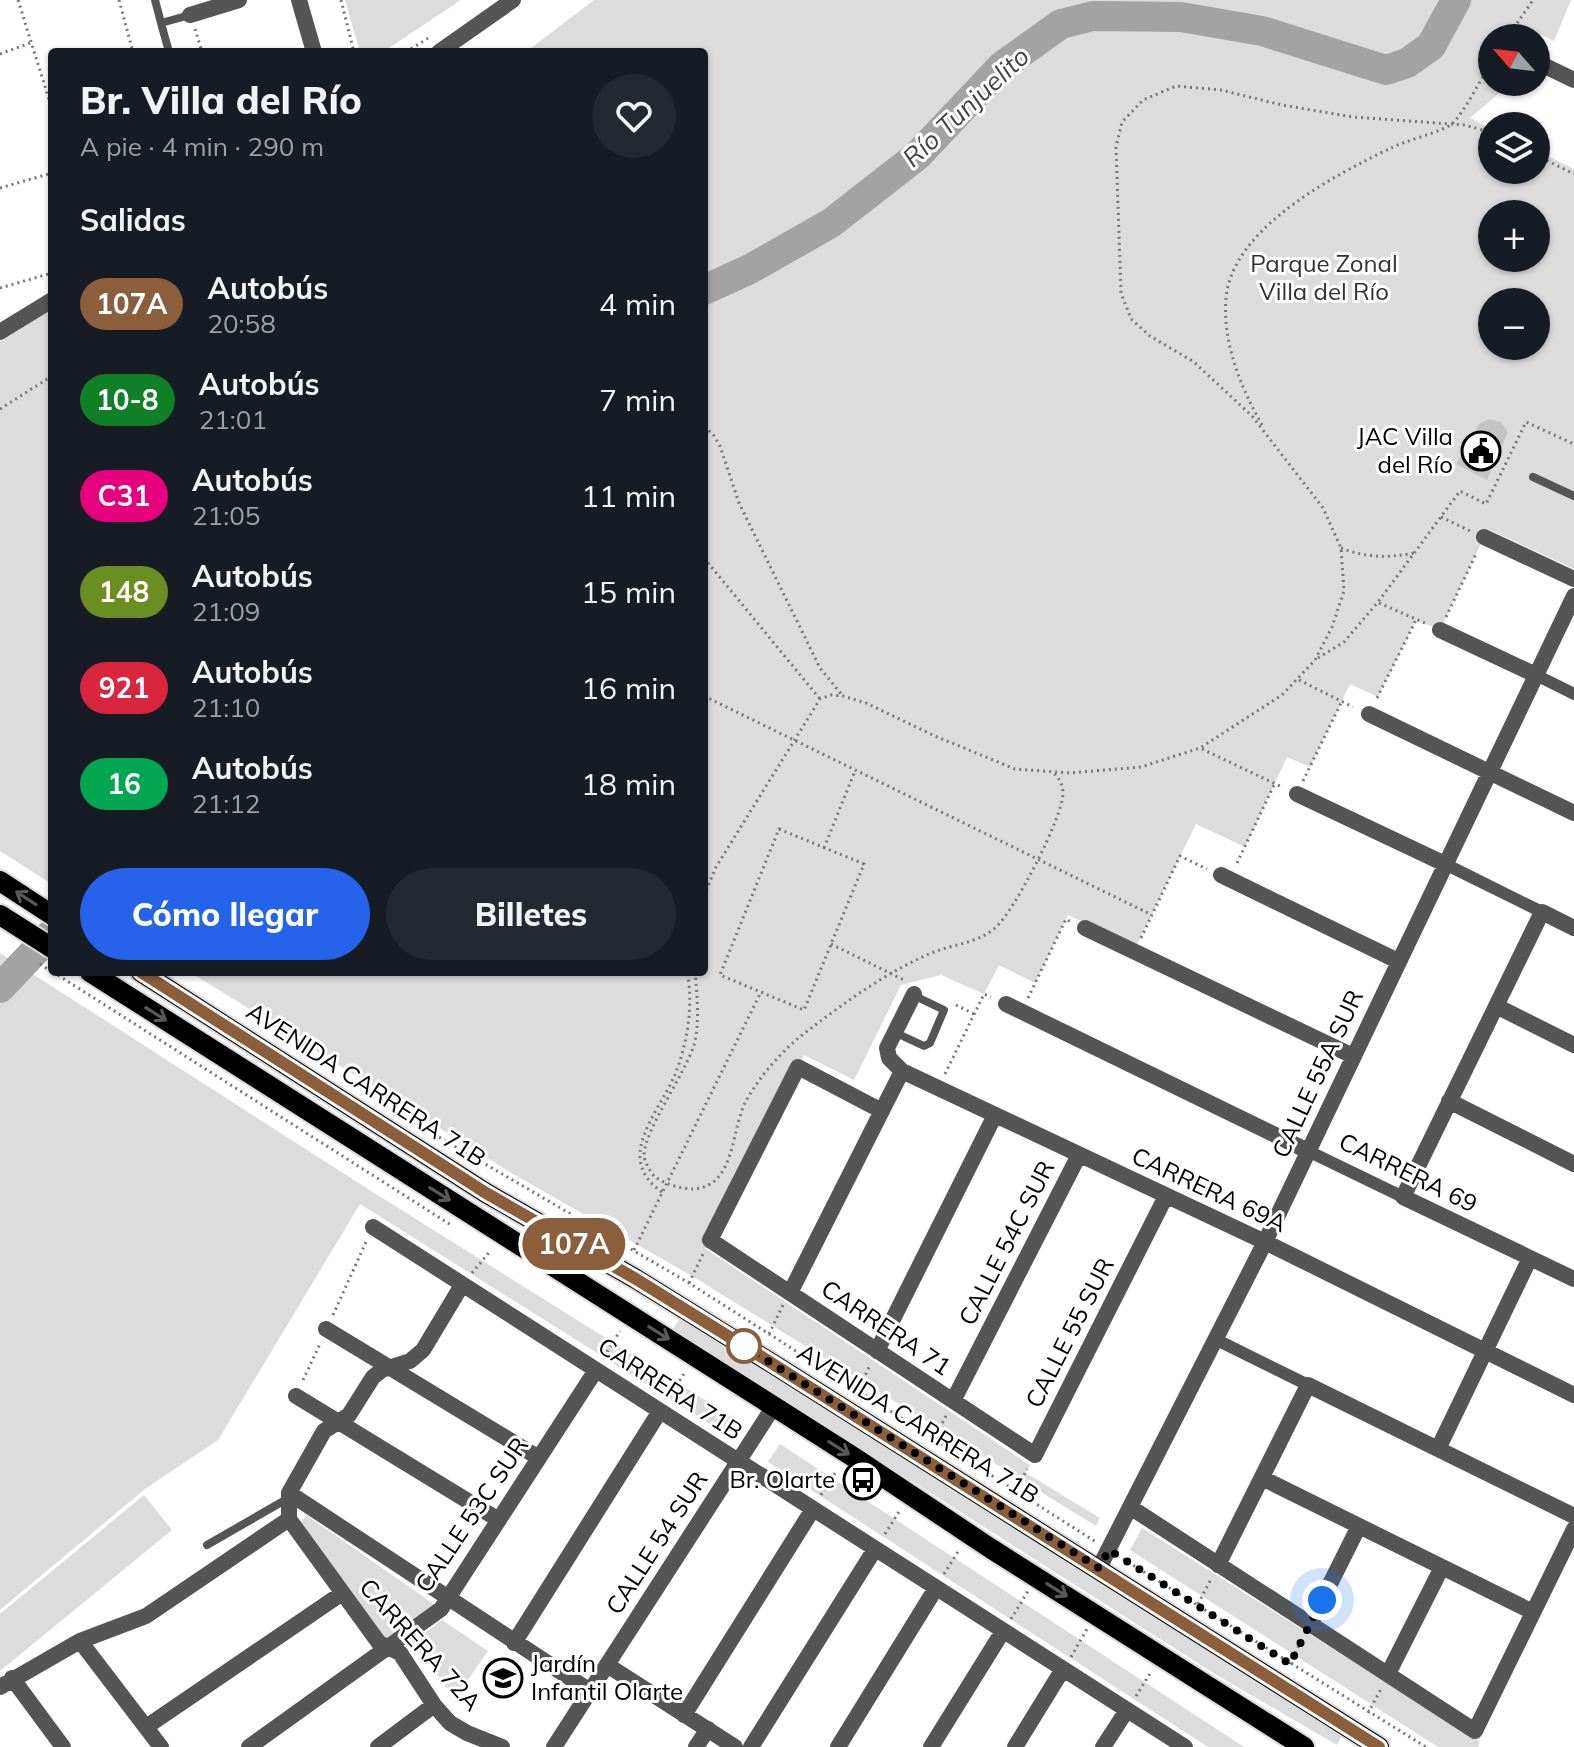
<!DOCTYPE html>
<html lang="es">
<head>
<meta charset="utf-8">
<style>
	:root { --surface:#171b24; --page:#242831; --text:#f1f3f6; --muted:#9ea1a6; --accent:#2563eb }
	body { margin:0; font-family:Mulish,sans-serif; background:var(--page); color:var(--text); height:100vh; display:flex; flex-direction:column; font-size:30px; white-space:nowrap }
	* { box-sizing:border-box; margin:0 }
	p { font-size:26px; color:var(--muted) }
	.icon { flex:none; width:44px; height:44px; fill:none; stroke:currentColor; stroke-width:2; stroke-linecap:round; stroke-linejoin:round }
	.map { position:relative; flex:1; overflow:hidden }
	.drawer { position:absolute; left:48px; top:48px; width:660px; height:928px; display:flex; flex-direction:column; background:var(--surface); border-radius:8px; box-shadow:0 2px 6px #0004 }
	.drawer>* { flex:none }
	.badge { padding:0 16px; border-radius:26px; font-size:28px; line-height:52px }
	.needle { width:52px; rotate:298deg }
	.tools { position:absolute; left:1478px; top:24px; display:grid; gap:16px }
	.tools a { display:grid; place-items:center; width:72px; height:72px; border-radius:50%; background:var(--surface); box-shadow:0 2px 6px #0004; font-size:40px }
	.you { position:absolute; width:40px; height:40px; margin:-20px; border:6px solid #fff; border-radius:50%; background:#1a73e8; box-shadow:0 0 0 12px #1a73e833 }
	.map>.badge { position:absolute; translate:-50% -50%; box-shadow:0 0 0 4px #fff }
	h2 { padding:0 32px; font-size:30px; line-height:72px }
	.round { display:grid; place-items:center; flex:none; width:84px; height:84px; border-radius:42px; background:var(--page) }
	.headline { display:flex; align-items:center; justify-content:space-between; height:136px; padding:0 32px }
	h1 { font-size:38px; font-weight:800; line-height:60px }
	.primary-button { display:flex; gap:16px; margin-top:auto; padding:16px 32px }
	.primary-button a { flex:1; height:92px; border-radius:48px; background:var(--accent); color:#fff; font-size:32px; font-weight:800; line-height:92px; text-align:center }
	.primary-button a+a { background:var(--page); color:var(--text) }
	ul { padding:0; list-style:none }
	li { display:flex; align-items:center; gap:24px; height:96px; padding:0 32px }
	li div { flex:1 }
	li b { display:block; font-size:30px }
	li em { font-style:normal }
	li .badge { min-width:88px; font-weight:700; text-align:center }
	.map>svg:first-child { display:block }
</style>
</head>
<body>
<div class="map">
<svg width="1574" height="1747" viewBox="0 0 1574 1747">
	<rect width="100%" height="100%" fill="#fff"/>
	<path fill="#dcdcdc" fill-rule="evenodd" d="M345,0H461L383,52H360Z
		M594,0H1571L1554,41L1540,34L1536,41V38H1492V82H1512L1470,118L1492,129V170H1536V150L1574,169V569L1488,529L1440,630L1416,620L1378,697L1350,684L1310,767L1287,757L1245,847L1196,824L1136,947L1068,915L1035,983L999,965L984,994L941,975L901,985L854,1080L804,1055L706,1249L1030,1465L1026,1473L1100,1518L1096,1526L692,1276L508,1171L190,972H704V52H526ZM1492,214H1536V258H1492ZM1492,302H1536V346H1492Z
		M52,309V884L0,851V342Z
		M0,953L368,1189L737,1420L729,1436L360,1204L218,1440L145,1489L0,1610Z
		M680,1318L831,1410L1027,1537L1342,1736L1337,1745L1215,1674L673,1329Z
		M780,1444L1244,1747H1208L768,1462Z
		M144,1495L172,1530L0,1671V1614Z
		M306,1515L434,1604L382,1641L301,1522Z
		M1142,1528L1480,1742L1478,1747H1438L1130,1550Z
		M442,1620L488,1651L455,1698L412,1642Z"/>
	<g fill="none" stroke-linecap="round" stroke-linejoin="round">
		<path stroke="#a3a3a3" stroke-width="30" d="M704,290L750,269L831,223L917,156L1002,66L1061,24L1093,16L1181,17L1262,31L1386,70L1407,63L1431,46L1456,0
			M0,988L52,933"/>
	</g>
	<path fill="#c4c4c4" d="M1489,419L1501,422L1508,432L1487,480L1456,464L1479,424Z"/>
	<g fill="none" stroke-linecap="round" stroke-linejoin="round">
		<defs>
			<path id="primary" d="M0,881L52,915
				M0,915L52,948
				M90,972L855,1458L990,1548L1304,1747
				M141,972L486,1193L636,1279L773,1364L1379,1747"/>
		</defs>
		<use href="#primary" stroke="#dbdbdb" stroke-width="24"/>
		<path stroke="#777" stroke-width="3" stroke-dasharray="2 4" stroke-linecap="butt" d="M18,0L52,109
			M119,0L133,52
			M341,0L354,52
			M195,29L202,52
			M1507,38L1533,0
			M406,52L430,37
			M0,54L30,43
			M1536,155L1574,174
			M0,188L52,173
			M0,288L52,273
			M0,409L52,376
			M1262,425C1241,388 1222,342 1226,298C1232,228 1335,175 1391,148C1404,141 1445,131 1453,123C1467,108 1480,80 1492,61
			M704,427L713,434L720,446L739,503L820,668L842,695
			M1441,517L1470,531
			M1341,548C1367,558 1387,558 1414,553
			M704,558L820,699
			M1379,603L1427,624
			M1446,617L1477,552
			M1318,658L1344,642L1378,602L1460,491L1486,504L1526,422L1574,444
			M1299,680L1353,707
			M704,696L1152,915
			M1377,698L1416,620
			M1202,749L1282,787
			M1303,781L1342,701
			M779,829L864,864L804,1010L720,975Z
			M824,848L855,771
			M1237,863L1275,783
			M704,896L716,867L820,699L831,695L843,696L866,703L935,736L1015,769L1070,773L1141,767L1200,748L1282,695L1315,660L1332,627L1344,591L1341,548L1323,508L1252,416L1194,362L1150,336L1131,319L1121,293L1116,147L1122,122L1143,100L1176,86L1221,90L1282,105L1353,117L1465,125L1492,133
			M1141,938L1180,856L1207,869
			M831,944L906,981
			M40,964L52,972
			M53,972L451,1225
			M695,972C697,995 700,1023 694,1045C684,1076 645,1129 644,1155C644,1161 650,1171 654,1176C664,1184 681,1189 694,1189C736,1186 731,1128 746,1101C761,1074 785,1047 810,1029C848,1000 890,970 934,952C954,944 978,943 995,928C1014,912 1063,817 1063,793C1063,784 1059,779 1053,772
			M1028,998L1066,919L1071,922
			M956,1005L974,1014
			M945,1074L984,994L991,997
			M408,1119L689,1283L1096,1542
			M662,1192C614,1159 657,1115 674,1077C687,1046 694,1005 687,972
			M634,1250L761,992
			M472,1273L491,1250
			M689,1283L703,1254
			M333,1315L366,1242
			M769,1334L783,1305
			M604,1357L620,1331
			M303,1380L320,1344
			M858,1391L870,1365
			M670,1396L685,1372
			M934,1439L947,1414
			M1016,1491L1027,1469
			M821,1495L837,1470
			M885,1534L900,1510
			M1123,1559L1426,1747
			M944,1574L959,1550
			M1198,1604L1211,1579
			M1011,1619L1028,1591
			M1071,1657L1087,1629
			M1290,1664L1302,1639
			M1136,1696L1151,1672
			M1368,1713L1381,1689"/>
		<path stroke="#555" stroke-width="8" d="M155,0L161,23L190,15
			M161,23L169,52
			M1533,477L1574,496
			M894,1032L924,1046L930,1043L944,1010L913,995
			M207,1545L287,1499"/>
		<path stroke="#555" stroke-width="12" d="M1536,675L1574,694
			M1445,864L1542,912
			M1308,1151L1403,1197
			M1215,1339L1308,1385"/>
		<path stroke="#555" stroke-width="16" d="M299,0L314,52
			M190,15L239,0
			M1547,67L1574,80
			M1484,537L1574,579
			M1440,630L1536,675
			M1369,714L1574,813
			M1297,794L1445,864
			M1221,875L1398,961
			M1085,928L1353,1056
			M1574,928L1542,912L1403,1197L1574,1279
			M914,994L887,1048L889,1058L902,1071L1265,1242L1574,1395
			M1006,1004L1308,1151
			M1496,1006L1574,1045
			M1449,1101L1574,1164
			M882,1111L798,1067L710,1240L1035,1455L1166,1196
			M373,1227L1185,1747
			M790,1293L902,1071
			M326,1329L539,1458
			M877,1351L995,1115
			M296,1396L499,1520
			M953,1401L1079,1155
			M1438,1449L1530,1258
			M1262,1478L1533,1612
			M289,1493L590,1691
			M1130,1507L1475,1731L1574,1529
			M289,1519L379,1643L400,1653L434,1705L450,1723L467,1733L502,1747
			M1218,1565L1308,1385L1574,1516
			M1099,1568L1265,1242L1574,596
			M1310,1624L1359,1526
			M80,1641L161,1747
			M514,1643L660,1411
			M607,1665L735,1747
			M1388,1674L1442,1567
			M12,1678L63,1747
			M0,1687L80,1641L146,1616L289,1519V1493L324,1431L349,1415L373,1377L382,1370L410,1361L423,1350L462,1285
			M684,1715L813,1509
			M146,1727L341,1594
			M249,1747L441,1609L596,1370
			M378,1747L434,1705
			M696,1747L708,1729
			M751,1747L875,1549
			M838,1747L936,1588
			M931,1747L1003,1631
			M1015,1747L1063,1669
			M1103,1747L1127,1710"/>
		<path stroke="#555" stroke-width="16" d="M439,52L513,0
			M0,332L52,300
			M554,1747L774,1406"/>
		<use href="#primary" stroke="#000" stroke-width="20"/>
	</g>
	<defs><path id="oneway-shaft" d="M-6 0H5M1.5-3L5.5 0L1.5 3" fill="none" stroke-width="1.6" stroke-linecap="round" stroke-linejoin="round" transform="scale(2)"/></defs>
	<g stroke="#595959">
		<use href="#oneway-shaft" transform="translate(26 898) rotate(-147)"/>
		<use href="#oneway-shaft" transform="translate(156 1014) rotate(32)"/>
		<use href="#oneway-shaft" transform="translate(440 1194) rotate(32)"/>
		<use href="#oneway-shaft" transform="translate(659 1333) rotate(32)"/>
		<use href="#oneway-shaft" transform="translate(839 1448) rotate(32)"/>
		<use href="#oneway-shaft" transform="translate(1057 1590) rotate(32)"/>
	</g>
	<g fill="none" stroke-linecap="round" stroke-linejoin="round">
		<defs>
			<path id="line" d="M141,972L486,1193L636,1279L773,1364L1379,1747"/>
		</defs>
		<use href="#line" stroke="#fff" stroke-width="18"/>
		<use href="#line" stroke="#8b5e3c" stroke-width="12"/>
		<path stroke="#000" stroke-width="8" stroke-dasharray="0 14.4" d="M744,1346L1099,1568L1109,1550L1290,1664L1322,1600"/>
	</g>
	<defs>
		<symbol id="civic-ring" viewBox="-11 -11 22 22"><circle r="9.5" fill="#fff" stroke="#000" stroke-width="1.5"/><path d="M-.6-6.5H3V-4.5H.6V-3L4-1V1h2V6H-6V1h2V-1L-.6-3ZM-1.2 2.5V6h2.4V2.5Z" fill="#000"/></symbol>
		<symbol id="bus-ring" viewBox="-11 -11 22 22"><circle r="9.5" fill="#fff" stroke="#000" stroke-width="1.5"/><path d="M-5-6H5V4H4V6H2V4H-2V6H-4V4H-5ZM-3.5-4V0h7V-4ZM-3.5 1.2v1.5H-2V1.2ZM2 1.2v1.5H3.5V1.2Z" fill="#000"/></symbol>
		<symbol id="school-ring" viewBox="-11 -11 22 22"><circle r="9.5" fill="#fff" stroke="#000" stroke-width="1.5"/><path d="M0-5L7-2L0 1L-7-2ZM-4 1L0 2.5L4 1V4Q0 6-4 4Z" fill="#000"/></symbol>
	</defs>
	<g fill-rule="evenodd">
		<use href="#civic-ring" x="1459" y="429" width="44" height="44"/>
		<use href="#bus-ring" x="841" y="1458" width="44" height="44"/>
		<use href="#school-ring" x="481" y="1656" width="44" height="44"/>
	</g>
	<circle fill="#fff" stroke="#8b5e3c" stroke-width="4" cx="744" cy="1346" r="16"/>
	<g text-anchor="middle" stroke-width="6" stroke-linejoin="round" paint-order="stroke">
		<g font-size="24" fill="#333" stroke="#fff">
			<text x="1324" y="272">Parque Zonal<tspan x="1324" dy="28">Villa del Río</tspan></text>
		</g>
		<g font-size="24" fill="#000" stroke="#fff" text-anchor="end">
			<text x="1453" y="445">JAC Villa<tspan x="1453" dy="28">del Río</tspan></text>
			<text x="835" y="1488">Br. Olarte</text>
			<text x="531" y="1672" text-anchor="start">Jardín<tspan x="531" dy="28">Infantil Olarte</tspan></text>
		</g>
		<g font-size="24" fill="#000" stroke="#fff">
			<text transform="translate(1318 1074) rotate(-65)" y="8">CALLE 55A SUR</text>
			<text transform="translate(366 1085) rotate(33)" y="8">AVENIDA CARRERA 71B</text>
			<text transform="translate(1408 1173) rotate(26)" y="8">CARRERA 69</text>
			<text transform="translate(1209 1190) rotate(25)" y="8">CARRERA 69A</text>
			<text transform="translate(1007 1243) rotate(-63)" y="8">CALLE 54C SUR</text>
			<text transform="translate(886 1328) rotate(34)" y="8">CARRERA 71</text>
			<text transform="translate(1070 1333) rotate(-63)" y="8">CALLE 55 SUR</text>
			<text transform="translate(670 1389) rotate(33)" y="8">CARRERA 71B</text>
			<text transform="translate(918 1424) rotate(32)" y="8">AVENIDA CARRERA 71B</text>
			<text transform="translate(472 1515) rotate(-56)" y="8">CALLE 53C SUR</text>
			<text transform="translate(657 1543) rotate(-57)" y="8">CALLE 54 SUR</text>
			<text transform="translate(420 1645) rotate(48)" y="8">CARRERA 72A</text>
		</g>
		<g font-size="26" font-style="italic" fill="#444" stroke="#fff">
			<text transform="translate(966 107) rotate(-43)" y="9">Río Tunjuelito</text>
		</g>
	</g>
</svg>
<div class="tools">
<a><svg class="needle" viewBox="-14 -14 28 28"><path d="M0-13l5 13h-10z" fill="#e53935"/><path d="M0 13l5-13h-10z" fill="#9ea1a6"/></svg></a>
<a><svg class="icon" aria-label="layers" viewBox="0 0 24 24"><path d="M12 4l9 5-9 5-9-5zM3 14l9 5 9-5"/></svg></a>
<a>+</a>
<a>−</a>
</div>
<div class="you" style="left:1322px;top:1600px"></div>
<b class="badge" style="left:574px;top:1244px;background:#8b5e3c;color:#fff">107A</b>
<section class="drawer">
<div class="headline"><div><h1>Br. Villa del Río</h1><p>A pie · 4 min · 290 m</p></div><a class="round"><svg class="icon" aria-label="heart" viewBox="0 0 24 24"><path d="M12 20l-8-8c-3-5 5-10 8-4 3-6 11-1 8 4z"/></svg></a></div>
<h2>Salidas</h2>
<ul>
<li><span class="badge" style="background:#8b5e3c;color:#fff">107A</span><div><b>Autobús</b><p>20:58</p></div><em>4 min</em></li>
<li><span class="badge" style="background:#0f8026;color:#fff">10-8</span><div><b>Autobús</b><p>21:01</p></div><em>7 min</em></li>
<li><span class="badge" style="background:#e6007e;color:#fff">C31</span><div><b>Autobús</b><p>21:05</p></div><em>11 min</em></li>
<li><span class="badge" style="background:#6b8e23;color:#fff">148</span><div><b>Autobús</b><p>21:09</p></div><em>15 min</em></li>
<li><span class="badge" style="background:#d7263d;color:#fff">921</span><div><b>Autobús</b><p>21:10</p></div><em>16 min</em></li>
<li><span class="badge" style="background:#00a651;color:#fff">16</span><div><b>Autobús</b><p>21:12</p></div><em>18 min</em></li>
</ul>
<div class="primary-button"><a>Cómo llegar</a><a>Billetes</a></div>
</section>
</div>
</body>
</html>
